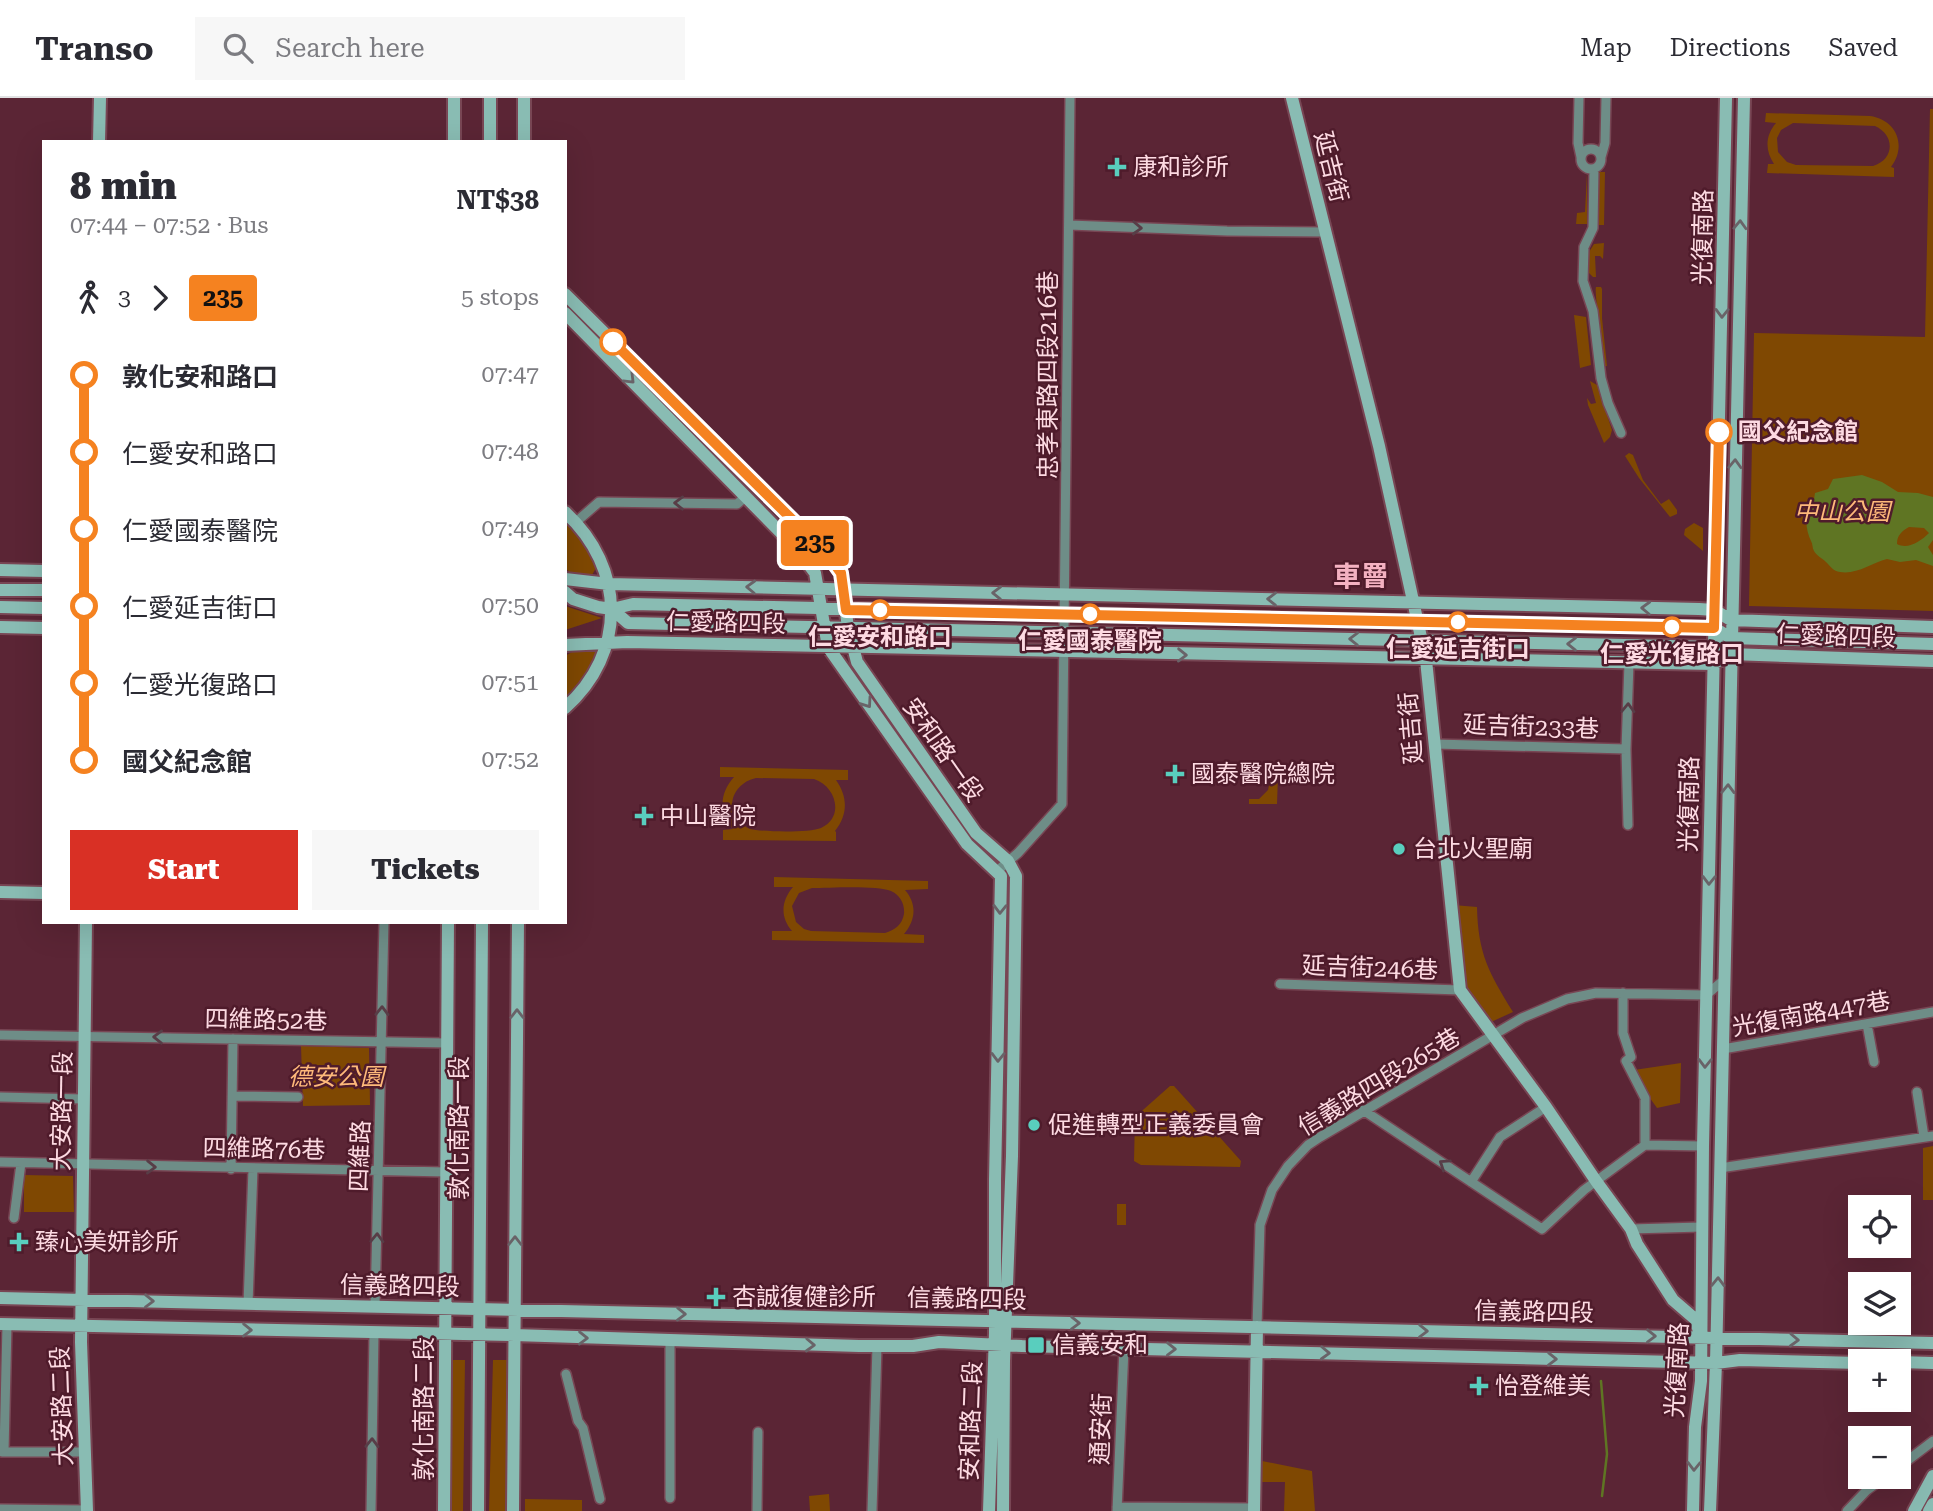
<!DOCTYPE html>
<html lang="en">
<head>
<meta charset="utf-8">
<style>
	:root { --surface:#fff; --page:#f7f7f7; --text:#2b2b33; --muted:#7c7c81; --line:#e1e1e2; --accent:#d93025 }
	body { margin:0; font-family:"Roboto Serif","Noto Sans TC",serif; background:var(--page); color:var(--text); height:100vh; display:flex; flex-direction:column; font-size:26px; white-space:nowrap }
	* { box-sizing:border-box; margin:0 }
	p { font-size:23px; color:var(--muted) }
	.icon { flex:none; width:38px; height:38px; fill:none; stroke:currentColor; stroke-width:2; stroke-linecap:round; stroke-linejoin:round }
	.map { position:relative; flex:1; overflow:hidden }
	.details { position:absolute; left:42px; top:42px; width:525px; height:784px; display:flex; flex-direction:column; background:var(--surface); border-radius:0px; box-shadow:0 7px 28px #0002 }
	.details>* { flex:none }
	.badge { padding:0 14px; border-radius:5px; font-size:24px; line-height:46px }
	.fabs { position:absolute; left:1848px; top:1097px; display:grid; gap:14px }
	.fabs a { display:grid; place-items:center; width:63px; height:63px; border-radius:0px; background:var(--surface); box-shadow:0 7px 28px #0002; font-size:35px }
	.map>.badge { position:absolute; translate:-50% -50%; box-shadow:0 0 0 4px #fff }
	.legs { display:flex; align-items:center; gap:10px; height:77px; padding:0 28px; font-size:23px }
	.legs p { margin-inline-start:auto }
	.head { display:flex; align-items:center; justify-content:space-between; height:119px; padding:0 28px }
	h1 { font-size:38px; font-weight:800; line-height:52px }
	.action { display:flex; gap:14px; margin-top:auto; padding:14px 28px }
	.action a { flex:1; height:80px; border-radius:0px; background:var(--accent); color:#fff; font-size:28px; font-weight:800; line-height:80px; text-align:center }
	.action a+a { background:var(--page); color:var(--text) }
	ul { padding:0 28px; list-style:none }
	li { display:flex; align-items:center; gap:24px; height:77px; font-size:26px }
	li i { display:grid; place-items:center; width:10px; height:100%; margin:0 9px; background:currentColor }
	li i::after { content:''; width:18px; height:18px; margin:-9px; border:5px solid; border-radius:50%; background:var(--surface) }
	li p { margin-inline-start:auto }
	li:first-child i { background:linear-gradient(#0000 50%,currentColor 0) }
	li:last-child i { background:linear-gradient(currentColor 50%,#0000 0) }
	header { display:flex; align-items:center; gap:42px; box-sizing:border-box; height:98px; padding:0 35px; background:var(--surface); border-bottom:2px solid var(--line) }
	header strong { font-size:33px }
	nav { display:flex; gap:38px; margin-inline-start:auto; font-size:24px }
	.search { width:490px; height:63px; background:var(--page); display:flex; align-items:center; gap:18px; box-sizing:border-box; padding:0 24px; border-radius:0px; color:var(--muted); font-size:26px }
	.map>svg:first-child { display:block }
</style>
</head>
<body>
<header>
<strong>Transo</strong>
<div class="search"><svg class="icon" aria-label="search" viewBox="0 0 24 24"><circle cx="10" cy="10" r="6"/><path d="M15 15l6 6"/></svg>Search here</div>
<nav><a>Map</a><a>Directions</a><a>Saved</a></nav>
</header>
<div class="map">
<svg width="1933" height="1413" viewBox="0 0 1933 1413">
	<rect width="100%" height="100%" fill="#5b2535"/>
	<path fill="#7f4802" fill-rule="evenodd" d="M1930,11H1933V513L1749,508L1754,235L1925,239Z
		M1766,15L1870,18C1897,22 1907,48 1891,69L1894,70V79L1767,75L1768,66H1774C1765,52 1765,38 1776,25L1765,24ZM1793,25L1875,28C1895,37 1895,61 1873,68L1796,67L1787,64L1778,54L1777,40L1781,32Z
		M1599,74H1605L1604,127H1599Z
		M1587,75V126H1576L1577,115L1585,114Z
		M1604,145L1603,161L1600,158H1595L1596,179H1593L1589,175V154L1594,146Z
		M1596,189H1601L1602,191V220L1607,268H1605C1603,257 1594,194 1596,189Z
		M1574,217L1586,219L1591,267L1580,270Z
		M1590,283L1597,287L1612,332L1610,339L1604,345L1588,307L1587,300L1591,306L1596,305Z
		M1629,355L1633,357L1643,382L1661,406L1669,401L1677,412V416L1670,419L1639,380L1625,358Z
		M565,424L582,443L596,470L592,477L572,476L565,470Z
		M1694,425L1703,430V453L1684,437L1685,431Z
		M565,508L602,520L565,532Z
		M572,554H595L596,556L584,579L565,600V558Z
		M720,669L848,672V682H836C848,699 848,717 835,733L836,734V743L723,742V732L733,731C719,714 719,696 734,679H720ZM756,680L814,681C836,688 845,719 821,730C810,735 762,734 750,731C745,729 741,725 737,721C725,704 737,684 756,680Z
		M1271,678H1278L1277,706H1249V701H1259L1268,692Z
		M774,779L928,783V791L905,792C917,806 916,822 904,836L924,837V845L772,842V833H792C780,819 781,803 793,789H774ZM812,790C829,790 877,787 891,793C900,797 905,806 904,816C902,827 895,832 885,835L811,833L804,831L796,824L792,808L799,795Z
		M1453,807L1477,809C1478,856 1489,875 1513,914L1491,924L1463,891Z
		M301,948L369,950L370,1007L303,1008Z
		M1681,965L1680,1005L1657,1010L1642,989L1634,972Z
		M1170,988H1174L1241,1063L1240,1069L1141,1067L1134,1063L1135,1019Z
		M1933,1048V1102H1923V1050Z
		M24,1077L73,1078L74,1114H24Z
		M1117,1106H1126V1127H1117Z
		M451,1262H465L463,1413H450Z
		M493,1262H508L509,1413H489Z
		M1262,1363L1312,1373L1315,1413H1284L1285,1384H1262Z
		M829,1396L830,1413H810L809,1398Z
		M525,1401L582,1402V1413H525Z"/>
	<path fill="#5f7523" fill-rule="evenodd" d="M1862,377L1882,384L1898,394L1918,395L1933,399V442L1928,449L1933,457V468L1916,462L1900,464L1887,461C1872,465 1856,477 1840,474C1833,473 1831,469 1826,464C1823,461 1816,457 1814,453C1812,450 1813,446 1811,443C1806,432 1803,417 1813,408L1815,395L1828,391L1833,381ZM1909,429L1924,430L1929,435C1921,443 1908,452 1897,446C1897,437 1902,433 1909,429Z"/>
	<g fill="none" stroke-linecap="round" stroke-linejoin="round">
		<path stroke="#5f7523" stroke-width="2.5" d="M1601,1283L1607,1356L1602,1398"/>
		<defs>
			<path id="street" d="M1579,0L1578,45L1581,59
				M1581 61a10 10 0 1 1 20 0a10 10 0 1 1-20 0Z
				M1601,59L1605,45L1606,0
				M1594,71L1593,130L1584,149L1583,183L1593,213L1601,280L1608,305L1621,335
				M1069,127L1227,133L1325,134
				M576,424L599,404L737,406L744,400
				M1435,646L1626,651
				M1628,727L1626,651L1629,565
				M997,773L1018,755L1062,706L1070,0
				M1280,886L1460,892
				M1623,895V935L1631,959L1626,963L1645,1000V1047
				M1867,926L1874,964
				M0,937L447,945
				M1723,951L1933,914
				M1917,994L1924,1039
				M232,998L298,999
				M0,999L83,1001
				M1363,1012L1542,1131L1584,1092L1645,1047L1703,1048
				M0,1064L446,1074
				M1720,1070L1933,1038
				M231,1071L233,941
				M1471,1084L1500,1039L1546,1009
				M14,1120L21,1065
				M1631,1131L1701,1129
				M248,1206L253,1071
				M375,1208L384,824
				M1257,1229L1260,1127L1272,1092L1288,1068L1308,1047L1320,1039L1522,920L1567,901L1596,895L1706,897L1724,882
				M566,1276L578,1323L583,1330L600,1401
				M2,1354H85
				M4,1354L7,1227
				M1899,1369L1933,1343
				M670,1400V1242
				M1117,1409L1254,1410
				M0,1411L87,1412
				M371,1413L374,1235
				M757,1413L758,1334
				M872,1413L877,1248
				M1117,1413L1124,1250
				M1847,1413L1867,1392L1885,1379"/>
			<path id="secondary" d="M1292,0L1379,348L1426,562L1460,892L1546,1009L1596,1083L1631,1131L1637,1146L1673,1202L1695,1221L1700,1236
				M99,44L100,0
				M454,44V0
				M490,44V0
				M524,44V0
				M565,196L828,457L841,475L848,530L857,564L976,735L1008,763L1016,778L1012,1058L1004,1263L1003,1413
				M565,215L797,451L815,475L828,549L967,746L1001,778L995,1082V1235L989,1413
				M565,414C626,470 627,555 565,610
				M0,472L44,473
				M565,481L609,486L1699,511L1714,512L1731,522L1933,529
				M0,492H44
				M565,494L573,501L598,509L612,511L633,506L1714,530L1731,540L1933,546
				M0,509L44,510
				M612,511L628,525L1714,549L1718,546
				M0,529L44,530
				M565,547L627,544L1713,566L1731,556L1933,563
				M0,794L44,795
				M86,824L81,1244L87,1413
				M0,1200L1933,1245
				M0,1226L514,1237L859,1248H913L939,1244L1022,1248L1716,1265L1740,1262L1860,1265
				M1899,1264L1933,1265
				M444,1413L448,824
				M478,1413L482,824
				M513,1413L518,824
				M1254,1413L1257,1229
				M1693,1413L1695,1329L1701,1283L1703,1048L1726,0
				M1710,1413L1716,1265L1744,0
				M1914,1413L1933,1378
				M1929,1413L1933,1406"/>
		</defs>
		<use href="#street" stroke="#784654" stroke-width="12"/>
		<use href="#secondary" stroke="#784654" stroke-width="16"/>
		<use href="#street" stroke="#6e8d87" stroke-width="9"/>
		<use href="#secondary" stroke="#89bcb3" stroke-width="12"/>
	</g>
	<defs><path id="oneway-chevron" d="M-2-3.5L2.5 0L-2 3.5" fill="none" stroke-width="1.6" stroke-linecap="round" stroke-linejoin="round" transform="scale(1.75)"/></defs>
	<g stroke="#696368">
		<use href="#oneway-chevron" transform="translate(1740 127) rotate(-88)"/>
		<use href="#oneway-chevron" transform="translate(1722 215) rotate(91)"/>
		<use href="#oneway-chevron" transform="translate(630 281) rotate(45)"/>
		<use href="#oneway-chevron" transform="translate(1735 366) rotate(-88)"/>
		<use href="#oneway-chevron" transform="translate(751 489) rotate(-178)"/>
		<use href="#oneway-chevron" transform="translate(997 495) rotate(-179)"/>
		<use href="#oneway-chevron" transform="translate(1272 501) rotate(-179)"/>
		<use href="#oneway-chevron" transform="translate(1646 510) rotate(-178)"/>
		<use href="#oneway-chevron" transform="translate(1354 541) rotate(-179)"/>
		<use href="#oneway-chevron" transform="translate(1572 546) rotate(-179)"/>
		<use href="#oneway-chevron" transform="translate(1182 557) rotate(1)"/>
		<use href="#oneway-chevron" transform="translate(867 605) rotate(55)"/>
		<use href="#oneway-chevron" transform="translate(1728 691) rotate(-89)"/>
		<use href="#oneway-chevron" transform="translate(1709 782) rotate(91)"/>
		<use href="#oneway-chevron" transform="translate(1000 811) rotate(91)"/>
		<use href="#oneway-chevron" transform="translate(517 916) rotate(-90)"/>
		<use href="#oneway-chevron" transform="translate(998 959) rotate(91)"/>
		<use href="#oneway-chevron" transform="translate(1705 965) rotate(91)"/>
		<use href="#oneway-chevron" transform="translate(515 1143) rotate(-90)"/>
		<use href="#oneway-chevron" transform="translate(1718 1184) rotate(-89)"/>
		<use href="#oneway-chevron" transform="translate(149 1203) rotate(1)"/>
		<use href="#oneway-chevron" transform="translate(681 1216) rotate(1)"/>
		<use href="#oneway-chevron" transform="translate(1075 1225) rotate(1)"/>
		<use href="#oneway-chevron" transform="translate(247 1232) rotate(1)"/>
		<use href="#oneway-chevron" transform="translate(1423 1233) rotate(1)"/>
		<use href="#oneway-chevron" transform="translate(1651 1238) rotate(1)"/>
		<use href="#oneway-chevron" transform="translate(583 1240) rotate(1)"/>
		<use href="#oneway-chevron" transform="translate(1794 1242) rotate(2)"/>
		<use href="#oneway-chevron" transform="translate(810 1247) rotate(2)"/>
		<use href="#oneway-chevron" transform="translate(1171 1251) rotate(1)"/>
		<use href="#oneway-chevron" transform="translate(1325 1255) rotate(2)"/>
		<use href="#oneway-chevron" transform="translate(1552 1261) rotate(1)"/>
		<use href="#oneway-chevron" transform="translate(1694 1368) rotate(91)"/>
	</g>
	<g stroke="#583d47">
		<use href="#oneway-chevron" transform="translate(1137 130) rotate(2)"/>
		<use href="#oneway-chevron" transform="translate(679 405) rotate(-179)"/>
		<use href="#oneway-chevron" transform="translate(1628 610) rotate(-88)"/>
		<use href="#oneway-chevron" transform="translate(382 913) rotate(-89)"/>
		<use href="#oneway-chevron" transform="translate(158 939) rotate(-179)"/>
		<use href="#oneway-chevron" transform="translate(1444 1066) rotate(-146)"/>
		<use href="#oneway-chevron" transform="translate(151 1069) rotate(1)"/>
		<use href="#oneway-chevron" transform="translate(377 1140) rotate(-88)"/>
		<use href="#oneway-chevron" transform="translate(372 1345) rotate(-89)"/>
	</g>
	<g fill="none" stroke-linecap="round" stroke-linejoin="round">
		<defs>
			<path id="line-1" d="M613,244L828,457L841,475L846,512L1714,530L1719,334"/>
		</defs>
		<use href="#line-1" stroke="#fff" stroke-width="16"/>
		<use href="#line-1" stroke="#f58220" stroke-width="10"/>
	</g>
	<g fill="#59cebe" stroke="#4f1b2b" stroke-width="2.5">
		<path d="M1113.5 58.5h7v7h7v7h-7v7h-7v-7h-7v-7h7z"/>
		<path d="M1171.5 665.5h7v7h7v7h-7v7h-7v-7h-7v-7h7z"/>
		<path d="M640.5 707.5h7v7h7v7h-7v7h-7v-7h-7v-7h7z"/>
		<circle cx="1399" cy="751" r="7"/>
		<circle cx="1034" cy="1027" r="7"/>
		<path d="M15.5 1133.5h7v7h7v7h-7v7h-7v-7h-7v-7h7z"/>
		<path d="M712.5 1188.5h7v7h7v7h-7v7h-7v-7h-7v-7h7z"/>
		<rect x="1027" y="1238" width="18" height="18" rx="3.5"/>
		<path d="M1475.5 1277.5h7v7h7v7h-7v7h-7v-7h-7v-7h7z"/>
	</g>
	<g fill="#fff" stroke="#f58220" stroke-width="3.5">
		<circle cx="613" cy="244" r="12"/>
		<circle cx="1719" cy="334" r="12"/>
		<circle cx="880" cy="512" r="9"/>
		<circle cx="1090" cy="516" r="9"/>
		<circle cx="1458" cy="524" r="9"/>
		<circle cx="1672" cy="529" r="9"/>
	</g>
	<g text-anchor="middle" stroke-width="5" stroke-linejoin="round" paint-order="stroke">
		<g font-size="24" fill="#fddae2" stroke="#4f1b2b" text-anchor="start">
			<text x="1133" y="77">康和診所</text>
			<text x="1191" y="684">國泰醫院總院</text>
			<text x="660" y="726">中山醫院</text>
			<text x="1413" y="759">台北火聖廟</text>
			<text x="1048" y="1035">促進轉型正義委員會</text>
			<text x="35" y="1152">臻心美妍診所</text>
			<text x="732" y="1207">杏誠復健診所</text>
			<text x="1052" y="1255">信義安和</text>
			<text x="1495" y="1296">怡登維美</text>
		</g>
		<g font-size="24" fill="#fddae2" stroke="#4f1b2b">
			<text transform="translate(1331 69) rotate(76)" y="8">延吉街</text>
			<text transform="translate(1703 139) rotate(-89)" y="8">光復南路</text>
			<text transform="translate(1048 277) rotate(-90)" y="8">忠孝東路四段216巷</text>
			<text transform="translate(726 525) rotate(1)" y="8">仁愛路四段</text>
			<text transform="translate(1836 538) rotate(2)" y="8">仁愛路四段</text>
			<text transform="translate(1531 629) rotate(2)" y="8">延吉街233巷</text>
			<text transform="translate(1411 630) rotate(-95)" y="8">延吉街</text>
			<text transform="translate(943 652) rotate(55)" y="8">安和路一段</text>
			<text transform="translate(1689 706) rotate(-89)" y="8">光復南路</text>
			<text transform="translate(1370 870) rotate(2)" y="8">延吉街246巷</text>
			<text transform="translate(1811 916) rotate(-10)" y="8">光復南路447巷</text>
			<text transform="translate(266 922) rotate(1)" y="8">四維路52巷</text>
			<text transform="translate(1379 984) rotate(-31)" y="8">信義路四段265巷</text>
			<text transform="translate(62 1013) rotate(-89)" y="8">大安路一段</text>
			<text transform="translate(459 1030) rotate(-90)" y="8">敦化南路一段</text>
			<text transform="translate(264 1051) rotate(1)" y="8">四維路76巷</text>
			<text transform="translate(360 1058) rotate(-88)" y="8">四維路</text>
			<text transform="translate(400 1188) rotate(1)" y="8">信義路四段</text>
			<text transform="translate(967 1201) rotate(1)" y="8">信義路四段</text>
			<text transform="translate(1534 1214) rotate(1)" y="8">信義路四段</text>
			<text transform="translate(1677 1272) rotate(-87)" y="8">光復南路</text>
			<text transform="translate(62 1308) rotate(-92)" y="8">大安路二段</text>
			<text transform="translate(424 1311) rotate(-90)" y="8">敦化南路二段</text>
			<text transform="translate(971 1323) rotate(-88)" y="8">安和路二段</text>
			<text transform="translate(1101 1331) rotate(-88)" y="8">通安街</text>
		</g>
		<g font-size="24" font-weight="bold" fill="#fddae2" stroke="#4f1b2b">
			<text x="1738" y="342" text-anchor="start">國父紀念館</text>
			<text x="880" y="547">仁愛安和路口</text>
			<text x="1090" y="551">仁愛國泰醫院</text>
			<text x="1458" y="559">仁愛延吉街口</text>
			<text x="1672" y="564">仁愛光復路口</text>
		</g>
		<g font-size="24" font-style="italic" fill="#feb97a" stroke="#4f1b2b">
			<text x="1842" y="422">中山公園</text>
			<text x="336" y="987">德安公園</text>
		</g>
		<g font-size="28" font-weight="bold" fill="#f4b1c1" stroke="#4f1b2b">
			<text x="1361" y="488">車罾</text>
		</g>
	</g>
</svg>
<div class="fabs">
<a><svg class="icon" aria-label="locate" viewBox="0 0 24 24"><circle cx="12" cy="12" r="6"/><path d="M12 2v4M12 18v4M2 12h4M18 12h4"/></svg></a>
<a><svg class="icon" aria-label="layers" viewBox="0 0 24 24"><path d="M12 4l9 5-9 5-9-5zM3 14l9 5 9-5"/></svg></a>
<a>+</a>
<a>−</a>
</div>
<b class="badge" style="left:815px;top:445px;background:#f58220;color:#111">235</b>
<section class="details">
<div class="head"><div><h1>8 min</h1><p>07:44 – 07:52 · Bus</p></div><b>NT$38</b></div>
<div class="legs"><svg class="icon" aria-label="walk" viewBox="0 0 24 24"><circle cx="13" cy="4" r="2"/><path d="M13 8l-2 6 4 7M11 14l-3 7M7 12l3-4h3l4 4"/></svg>3<svg class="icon" aria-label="forward" viewBox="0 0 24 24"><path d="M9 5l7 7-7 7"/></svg><b class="badge" style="background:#f58220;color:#111">235</b><p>5 stops</p></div>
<ul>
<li><i style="color:#f58220"></i><b>敦化安和路口</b><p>07:47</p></li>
<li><i style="color:#f58220"></i><span>仁愛安和路口</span><p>07:48</p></li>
<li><i style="color:#f58220"></i><span>仁愛國泰醫院</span><p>07:49</p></li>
<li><i style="color:#f58220"></i><span>仁愛延吉街口</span><p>07:50</p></li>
<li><i style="color:#f58220"></i><span>仁愛光復路口</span><p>07:51</p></li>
<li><i style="color:#f58220"></i><b>國父紀念館</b><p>07:52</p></li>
</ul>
<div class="action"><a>Start</a><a>Tickets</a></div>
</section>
</div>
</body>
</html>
